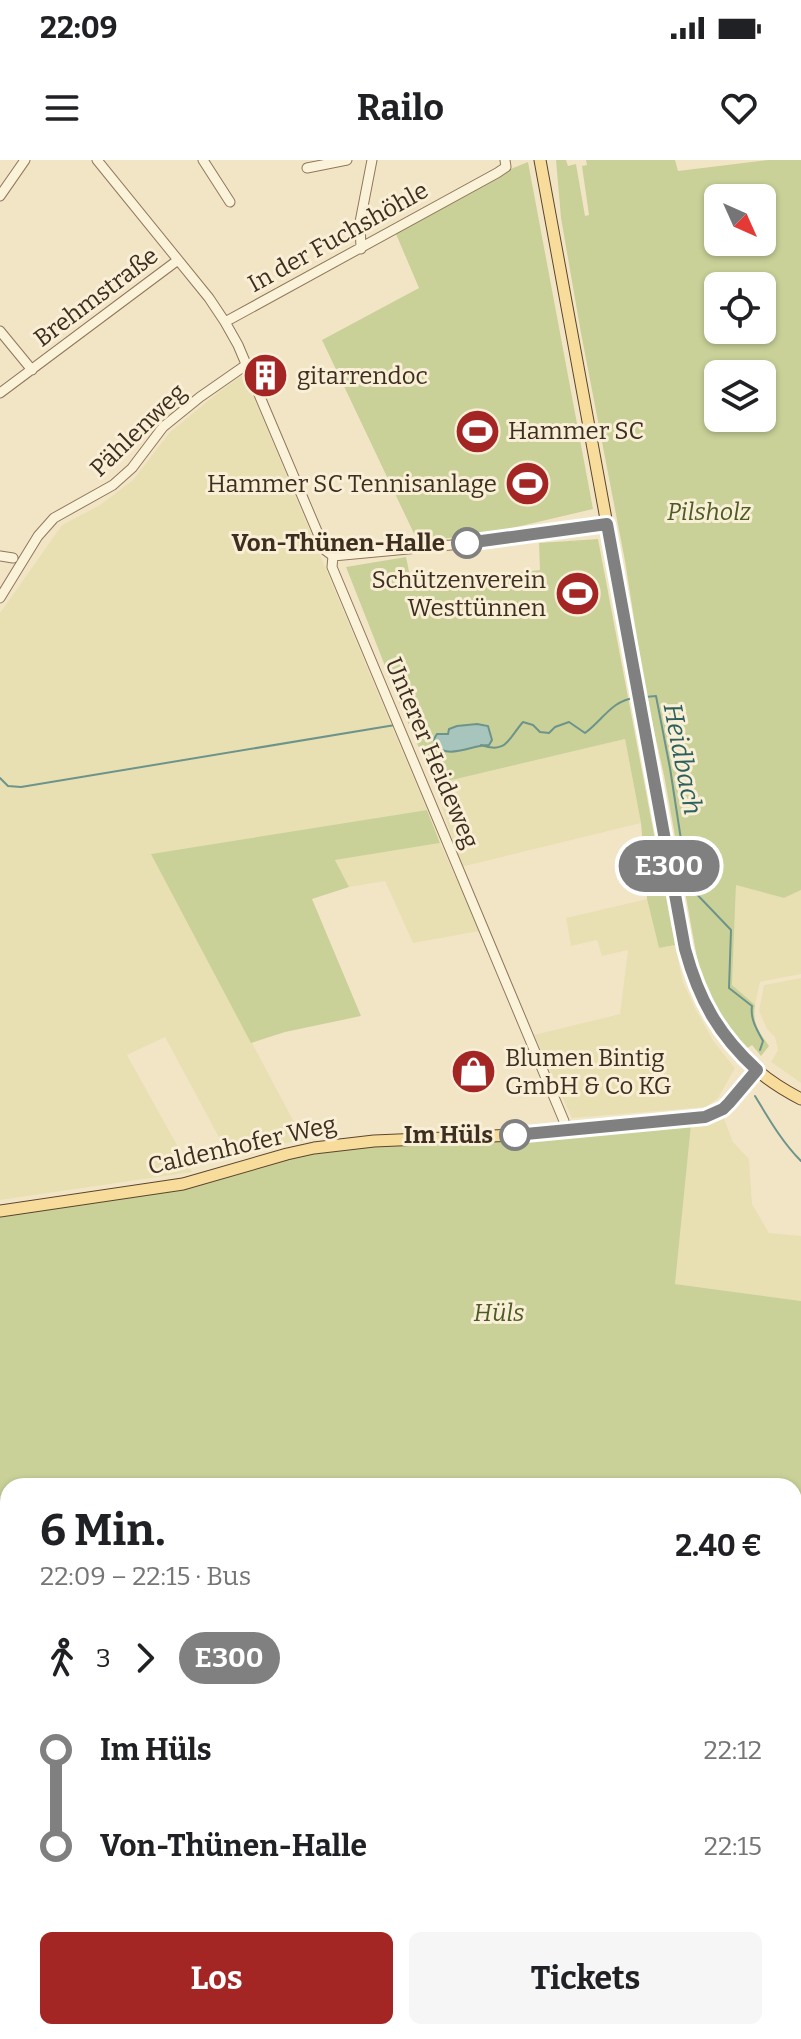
<!DOCTYPE html>
<html lang="de">
<head>
<meta charset="utf-8">
<style>
	:root { --surface:#fff; --page:#f6f6f6; --text:#202124; --muted:#757577; --accent:#a32625 }
	body { margin:0; font-family:Bitter,serif; background:var(--page); color:var(--text); height:100vh; display:flex; flex-direction:column; font-size:30px; white-space:nowrap }
	* { box-sizing:border-box; margin:0 }
	p { font-size:26px; color:var(--muted) }
	.icon { flex:none; width:44px; height:44px; fill:none; stroke:currentColor; stroke-width:2; stroke-linecap:round; stroke-linejoin:round }
	.map { position:relative; flex:1; overflow:hidden }
	.drawer { position:absolute; left:0px; top:1318px; width:802px; height:562px; display:flex; flex-direction:column; background:var(--surface); border-radius:24px 24px 0 0; box-shadow:0 2px 6px #0004 }
	.drawer>* { flex:none }
	.badge { padding:0 16px; border-radius:26px; font-size:28px; line-height:52px }
	.needle { width:52px; rotate:135deg }
	.buttons { position:absolute; left:704px; top:24px; display:grid; gap:16px }
	.buttons a { display:grid; place-items:center; width:72px; height:72px; border-radius:12px; background:var(--surface); box-shadow:0 2px 6px #0004; font-size:40px }
	.map>.badge { position:absolute; translate:-50% -50%; box-shadow:0 0 0 4px #fff }
	.legs { display:flex; align-items:center; gap:12px; height:88px; padding:0 40px; font-size:26px }
	.legs p { margin-inline-start:auto }
	.head { display:flex; align-items:center; justify-content:space-between; height:136px; padding:0 40px }
	h1 { font-size:44px; font-weight:700; line-height:60px }
	.cta { display:flex; gap:16px; margin-top:auto; padding:16px 40px }
	.cta a { flex:1; height:92px; border-radius:12px; background:var(--accent); color:#fff; font-size:32px; font-weight:700; line-height:92px; text-align:center }
	.cta a+a { background:var(--page); color:var(--text) }
	ul { padding:0 40px; list-style:none }
	li { display:flex; align-items:center; gap:28px; height:96px; font-size:30px }
	li i { display:grid; place-items:center; width:12px; height:100%; margin:0 10px; background:currentColor }
	li i::after { content:''; width:20px; height:20px; margin:-10px; border:6px solid; border-radius:50%; background:var(--surface) }
	li p { margin-inline-start:auto }
	li:first-child i { background:linear-gradient(#0000 50%,currentColor 0) }
	li:last-child i { background:linear-gradient(currentColor 50%,#0000 0) }
	.status { display:flex; justify-content:space-between; align-items:center; height:56px; padding:0 40px; background:var(--surface); direction:ltr }
	.status svg { height:22px; fill:currentColor }
	header { display:flex; justify-content:space-between; align-items:center; height:104px; padding:0 40px; background:var(--surface); font-size:36px; font-weight:700 }
	.map>svg:first-child { display:block }
</style>
</head>
<body>
<div class="status"><b>22:09</b><svg viewBox="0 0 49 12"><path d="M0 12V9h3v3zM5 12V6h3v6zM10 12V3h3v9zM15 12V0h3v12zM26 1h20v11H26zM47 4h2v5h-2z"/></svg></div>
<header><svg class="icon" aria-label="menu" viewBox="0 0 24 24"><path d="M4 6h16M4 12h16M4 18h16"/></svg>Railo<svg class="icon" aria-label="heart" viewBox="0 0 24 24"><path d="M12 20l-8-8c-3-5 5-10 8-4 3-6 11-1 8 4z"/></svg></header>
<div class="map">
<svg width="801" height="1879" viewBox="0 0 801 1879">
	<rect width="100%" height="100%" fill="#f2e5c6"/>
	<path fill="#e8e0b2" d="M244,214L427,650L152,694L304,981H296L260,988L230,998L165,877L127,895L192,1012L0,1040V453L62,365L100,345L133,320L170,272L220,231Z
		M625,579L641,663L461,707L435,624Z
		M440,683L480,771L413,783L385,721L349,727L335,700Z
		M736,724L784,738L801,730V814L760,822L755,845L732,826Z
		M647,739L659,788L675,785L683,822L696,850L714,882L735,908L718,938L706,947L572,958L534,875L620,854L628,790L602,796L597,780L571,786L566,758Z
		M801,818V923L771,902L778,890L775,877L767,869L759,851L764,825Z
		M723,956L733,982L749,999L752,1044L769,1073L801,1076V1141L675,1124L691,965Z
		M0,1362L8,1369V1779L0,1771Z
		M801,1364V1498H794V1366Z
		M801,1702V1879H491L502,1872H794V1705Z
		M23,1872H253L256,1879H27Z"/>
	<path fill="#c9d198" fill-rule="evenodd" d="M556,0H566L568,6L576,4L585,56L589,55L582,6L587,5L586,0H675L678,11L768,0H801V730L784,738L736,725L732,825L755,845C752,863 759,872 769,886L761,896L752,885L746,889C723,862 712,841 699,809L664,615L646,535L625,401L581,173L561,58ZM718,38H762V82H718ZM762,126V170H718V126ZM718,214H762V258H718Z
		M528,2L593,349L495,372L418,382L322,180L419,128L396,74L513,8Z
		M598,379L675,785L659,788L647,739L641,663L625,579L435,624L402,549L346,407L406,397L412,426L540,410L539,383Z
		M427,650L440,683L335,700L349,727L312,739L361,856L285,872L251,883L151,694Z
		M691,965L675,1124L801,1141V1364L794,1366V1326H8V1369L0,1362V1056L257,1006L313,993L373,985L567,976Z
		M794,1498H801V1702L794,1705Z
		M255,1872H578L571,1879H258Z"/>
	<path fill="#a7c5bd" stroke="#6d948b" stroke-width="2" d="M477,564L488,566L492,580L489,585C471,585 449,600 434,585V579L437,574H448L449,569L457,566Z"/>
	<g fill="none" stroke-linecap="round" stroke-linejoin="round">
		<path stroke="#6d948b" stroke-width="2" d="M645,537L656,536L670,608L688,725L731,770L729,828L752,846C750,859 757,870 763,881L760,890
			M423,572L434,579
			M481,585C507,594 508,579 523,562L533,565L540,572L549,573L555,567L569,562L585,573C602,561 612,540 635,538
			M0,618L8,626L21,627L395,565
			M755,936C769,959 782,982 801,1001"/>
		<path stroke="#a7c5bd" stroke-width="12" d="M794,1528L801,1523"/>
		<defs>
			<path id="minor" d="M97,0L209,138L225,162L238,185L325,390L333,396L332,407L564,961L565,969
				M203,0L230,42
				M307,8L347,0
				M0,36L25,0
				M361,89L360,62L372,0
				M225,162L497,13L506,7L505,0
				M0,171L32,210
				M0,233L178,100
				M0,396L13,398
				M333,396L451,385L607,364
				M0,438L38,376L54,358L113,325L132,308L163,267L200,237L246,205"/>
			<path id="major" d="M540,0L685,789C704,858 736,906 801,939
				M0,1051L183,1024L287,994L314,988L374,981L515,975L638,962L696,959L723,949L757,910"/>
		</defs>
		<use href="#minor" stroke="#8f775a" stroke-width="11"/>
		<use href="#major" stroke="#5c452e" stroke-width="13"/>
		<use href="#minor" stroke="#fbf2da" stroke-width="9"/>
		<use href="#major" stroke="#f7dc9c" stroke-width="11"/>
	</g>
	<g fill="none" stroke-linecap="round" stroke-linejoin="round">
		<defs>
			<path id="line-1" d="M467,383L607,364L685,789C699,840 718,874 757,910L729,943L723,949L705,957L515,975"/>
		</defs>
		<use href="#line-1" stroke="#fff" stroke-width="18"/>
		<use href="#line-1" stroke="#808080" stroke-width="12"/>
	</g>
	<defs>
		<symbol id="building-disc" viewBox="-11 -11 22 22"><circle r="9.5" fill="#a32625" stroke="#f8efd6"/><path d="M-4-6H4V6H1V3H-1V6H-4ZM-2.5-4.3h1.7v1.8h-1.7ZM.8-4.3h1.7v1.8H.8ZM-2.5-1h1.7V.8h-1.7ZM.8-1h1.7V.8H.8Z" fill="#fff"/></symbol>
		<symbol id="stadium-disc" viewBox="-11 -11 22 22"><circle r="9.5" fill="#a32625" stroke="#f8efd6"/><path d="M0-5a6.5 5 0 1 0 0 10a6.5 5 0 1 0 0-10ZM-3.5-1.8h7v3.6h-7Z" fill="#fff"/></symbol>
		<symbol id="shop-disc" viewBox="-11 -11 22 22"><circle r="9.5" fill="#a32625" stroke="#f8efd6"/><path d="M-5-2.5h2.3a2.7 3.5 0 0 1 5.4 0H5L5.5 6h-11ZM-1.5-2.5h3a1.5 2.3 0 0 0-3 0Z" fill="#fff"/></symbol>
	</defs>
	<g fill-rule="evenodd">
		<use href="#building-disc" x="240" y="190" width="51" height="51"/>
		<use href="#stadium-disc" x="452" y="246" width="51" height="51"/>
		<use href="#stadium-disc" x="502" y="298" width="51" height="51"/>
		<use href="#stadium-disc" x="552" y="408" width="51" height="51"/>
		<use href="#shop-disc" x="448" y="886" width="51" height="51"/>
	</g>
	<g fill="#fff" stroke="#808080" stroke-width="4">
		<circle cx="467" cy="383" r="14"/>
		<circle cx="515" cy="975" r="14"/>
	</g>
	<g text-anchor="middle" stroke-width="6" stroke-linejoin="round" paint-order="stroke">
		<g font-size="24" fill="#3e2e1f" stroke="#f8efd6">
			<text transform="translate(338 77) rotate(-29)" y="8">In der Fuchshöhle</text>
			<text transform="translate(96 137) rotate(-37)" y="8">Brehmstraße</text>
			<text transform="translate(138 270) rotate(-44)" y="8">Pählenweg</text>
			<text transform="translate(432 593) rotate(67)" y="8">Unterer Heideweg</text>
			<text transform="translate(242 985) rotate(-13)" y="8">Caldenhofer Weg</text>
		</g>
		<g font-size="24" fill="#3e2e1f" stroke="#f8efd6" text-anchor="start">
			<text x="297" y="224">gitarrendoc</text>
			<text x="508" y="279">Hammer SC</text>
			<text x="497" y="332" text-anchor="end">Hammer SC Tennisanlage</text>
			<text x="546" y="428" text-anchor="end">Schützenverein<tspan x="546" dy="28">Westtünnen</tspan></text>
			<text x="505" y="906">Blumen Bintig<tspan x="505" dy="28">GmbH &amp; Co KG</tspan></text>
		</g>
		<g font-size="24" font-style="italic" fill="#4d5c24" stroke="#f8efd6">
			<text x="709" y="360">Pilsholz</text>
			<text x="499" y="1161">Hüls</text>
		</g>
		<g font-size="24" font-weight="bold" fill="#3e2e1f" stroke="#f8efd6" text-anchor="end">
			<text x="445" y="391">Von-Thünen-Halle</text>
			<text x="493" y="983">Im Hüls</text>
		</g>
		<g font-size="26" font-style="italic" fill="#2d5f5c" stroke="#f8efd6">
			<text transform="translate(683 599) rotate(79)" y="9">Heidbach</text>
		</g>
	</g>
</svg>
<div class="buttons">
<a><svg class="needle" viewBox="-14 -14 28 28"><path d="M0-13l5 13h-10z" fill="#e53935"/><path d="M0 13l5-13h-10z" fill="#757577"/></svg></a>
<a><svg class="icon" aria-label="locate" viewBox="0 0 24 24"><circle cx="12" cy="12" r="6"/><path d="M12 2v4M12 18v4M2 12h4M18 12h4"/></svg></a>
<a><svg class="icon" aria-label="layers" viewBox="0 0 24 24"><path d="M12 4l9 5-9 5-9-5zM3 14l9 5 9-5"/></svg></a>
</div>
<b class="badge" style="left:669px;top:706px;background:#808080;color:#fff">E300</b>
<section class="drawer">
<div class="head"><div><h1>6 Min.</h1><p>22:09 – 22:15 · Bus</p></div><b>2.40 €</b></div>
<div class="legs"><svg class="icon" aria-label="walk" viewBox="0 0 24 24"><circle cx="13" cy="4" r="2"/><path d="M13 8l-2 6 4 7M11 14l-3 7M7 12l3-4h3l4 4"/></svg>3<svg class="icon" aria-label="forward" viewBox="0 0 24 24"><path d="M9 5l7 7-7 7"/></svg><b class="badge" style="background:#808080;color:#fff">E300</b></div>
<ul>
<li><i style="color:#808080"></i><b>Im Hüls</b><p>22:12</p></li>
<li><i style="color:#808080"></i><b>Von-Thünen-Halle</b><p>22:15</p></li>
</ul>
<div class="cta"><a>Los</a><a>Tickets</a></div>
</section>
</div>
</body>
</html>
